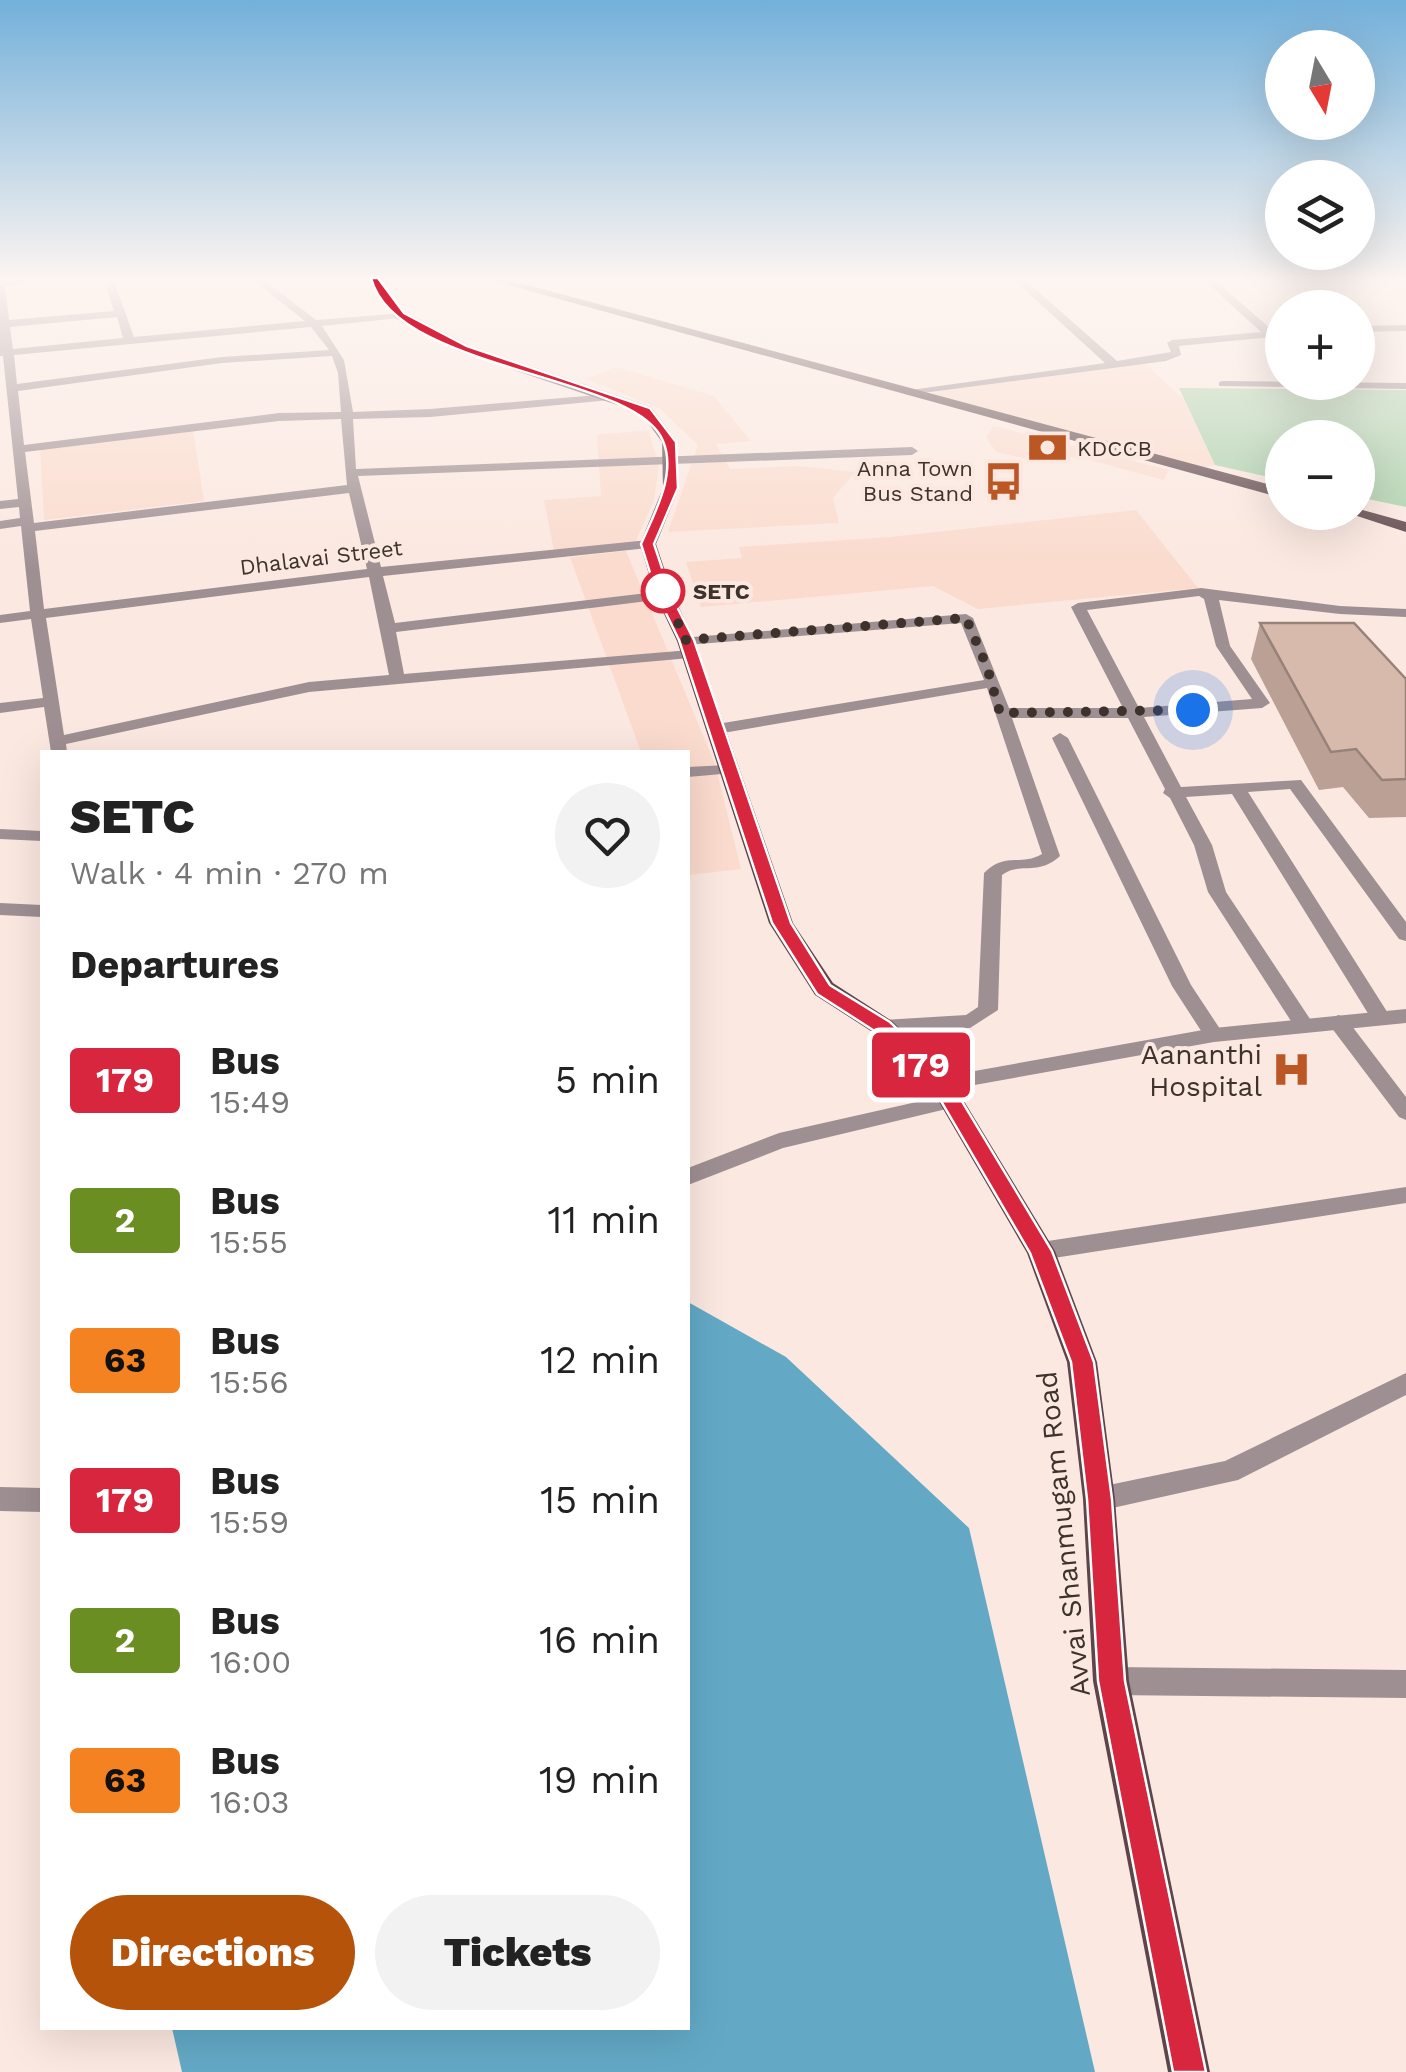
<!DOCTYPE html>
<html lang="en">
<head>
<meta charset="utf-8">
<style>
	:root { --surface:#fff; --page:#f2f2f2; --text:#222; --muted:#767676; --accent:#b45309 }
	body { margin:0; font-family:"Work Sans",sans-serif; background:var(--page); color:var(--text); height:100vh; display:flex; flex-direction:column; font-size:38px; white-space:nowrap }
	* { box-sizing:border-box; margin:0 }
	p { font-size:32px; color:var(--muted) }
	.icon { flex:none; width:55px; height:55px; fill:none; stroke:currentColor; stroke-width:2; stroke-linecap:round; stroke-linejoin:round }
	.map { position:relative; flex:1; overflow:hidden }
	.side { position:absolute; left:40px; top:750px; width:650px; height:1280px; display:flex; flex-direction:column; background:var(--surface); border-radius:0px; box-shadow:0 10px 40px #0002 }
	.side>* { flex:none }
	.badge { padding:0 20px; border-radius:8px; font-size:35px; line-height:65px }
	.needle { width:65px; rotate:170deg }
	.controls { position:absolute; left:1265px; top:30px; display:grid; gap:20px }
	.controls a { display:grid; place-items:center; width:110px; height:110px; border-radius:50%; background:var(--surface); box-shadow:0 10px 40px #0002; font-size:50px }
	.you { position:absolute; width:50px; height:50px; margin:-25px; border:8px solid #fff; border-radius:50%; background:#1a73e8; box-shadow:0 0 0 15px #1a73e833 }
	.map>.badge { position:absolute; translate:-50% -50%; box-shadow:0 0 0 5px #fff }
	h2 { padding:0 30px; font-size:38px; line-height:90px }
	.round { display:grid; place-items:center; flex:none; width:105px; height:105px; border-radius:52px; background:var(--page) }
	.head { display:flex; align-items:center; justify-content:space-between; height:170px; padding:0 30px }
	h1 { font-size:48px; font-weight:800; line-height:75px }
	.primary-button { display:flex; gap:20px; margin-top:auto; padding:20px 30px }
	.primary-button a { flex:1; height:115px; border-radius:60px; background:var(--accent); color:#fff; font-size:40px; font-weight:800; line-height:115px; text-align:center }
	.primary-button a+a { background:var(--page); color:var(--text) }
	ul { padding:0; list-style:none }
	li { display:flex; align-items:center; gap:30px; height:140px; padding:0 30px }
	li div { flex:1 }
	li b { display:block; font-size:38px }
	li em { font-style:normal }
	li .badge { min-width:110px; font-weight:700; text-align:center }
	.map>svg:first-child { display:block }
</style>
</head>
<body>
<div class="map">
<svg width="1406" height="2072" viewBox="0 0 1406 2072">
	<rect width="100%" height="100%" fill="#fbe8e0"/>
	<path fill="#fadbcd" d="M1145,363L1184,400L1215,465L1205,468L929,394L963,384Z
		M616,367L714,396L751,441L716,444L730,469L799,466L855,472L833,498L839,523L668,532L698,445L659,408L586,379Z
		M993,426L1169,470L1164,480L1079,457L1032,460L996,452L986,437Z
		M193,430L204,501L44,520L40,449Z
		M648,430L659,465L654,500L635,543L554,551L544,500L601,496L597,435Z
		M1136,510L1198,588L978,609L933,586L701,607L686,562L742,558L739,547L890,537Z
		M626,551L715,764L741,869L688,875V752H641L570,557Z"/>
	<path fill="#aad1ac" d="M1179,388L1406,390V507L1358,497V438H1282V480L1215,465Z"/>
	<path fill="#63a9c6" d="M688,1302L786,1357L969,1528L1095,2072H182L172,2028H688Z"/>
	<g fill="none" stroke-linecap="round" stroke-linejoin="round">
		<path fill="#9e8f92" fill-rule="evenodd" d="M42,280L5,286L9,320L114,311L106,287L110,280H120L116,287L134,337L305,321L253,280H264L316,320L404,313L400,318L322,326L344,360L353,412L430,409L610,394L616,397L610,400L430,417L353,419L356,469L912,447L918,451L912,455L358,476L381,567L648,540L655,544L648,548L383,576L395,623L664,591L671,595L664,599L396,632L404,674L690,650L697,654L690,658L309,692L66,744L67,752H51L44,707L0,713V703L43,698L31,619L0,623V615L30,611L21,526L0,529V521L20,518L19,507L0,509V501L18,499L3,356H0V281ZM117,317L123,338L13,349L10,327ZM311,327L329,350L222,357L17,384L14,355ZM332,356L338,373L341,412L279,413L24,445L18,391L222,363ZM341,419L347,485L34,523L25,452L279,421ZM349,493L367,569L44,609L35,531ZM369,577L389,675L309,682L64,735L46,618Z
			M1014,280H1025L1117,361L1171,352L1167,343L1172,340L1261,332L1204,280H1215L1273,331L1282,330V336L1179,346L1181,355L1166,361L907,395V391L911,390L1105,363Z
			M1406,325V331L1358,332V326Z
			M1223,381L1406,383V389L1219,386V382Z
			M1201,588L1340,606L1406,609V617L1340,614L1219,600L1230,646L1270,703L1262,708L1144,717L1181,787L1301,780L1406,922V941L1399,939L1290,789L1248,792L1391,1018L1388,1023H1374L1232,794L1186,797L1212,845L1226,892L1312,1022L1315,1027L1312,1032H1298L1208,892L1194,845L1170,798L1163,793L1165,789L1128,718H1012L1060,856C1037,877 1020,861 1002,875L998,1010L970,1028L876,1032L873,1027L876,1022L883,1020L966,1015L978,1007L984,873C1006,851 1020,867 1042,854L987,688L717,734L709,729L717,724L984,680L961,623L686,645L681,644V638L966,614L973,618L1009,708H1123L1071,607L1078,603ZM1199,596L1204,599L1216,646L1252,699L1139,708L1087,610Z
			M1060,733L1068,738L1191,985L1224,1035L1221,1040H1207L1172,986L1052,738Z
			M727,765L735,770L733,773L688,777V767Z
			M0,829L42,831V841L0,839Z
			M0,903L42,905V917L0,915Z
			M1338,1015L1345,1017L1406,1097V1120L1399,1117L1331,1027L1328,1022Z
			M952,1094L959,1096L962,1101L959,1106L783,1148L688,1185V1168L779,1133Z
			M1406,1187V1203L1041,1260L1033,1257L1030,1251L1033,1245L1041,1242Z
			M1406,1373V1395L1238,1480L1099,1511L1090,1507L1086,1499L1090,1491L1099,1487L1225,1461Z
			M0,1487L42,1488V1512L0,1511Z"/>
		<path fill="#9e8f92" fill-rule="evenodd" d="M1406,1009V1023L1214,1042L941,1091L931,1084L941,1077L1214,1028Z
			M1111,1667L1406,1670V1698L1111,1695L1101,1691L1097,1681L1101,1671Z"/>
		<path fill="#5d454a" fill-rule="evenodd" d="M368,280H380L405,312L468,345L651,407L675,439L679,488L656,544L673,595L695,641L793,923L833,983L892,1021L950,1078L1055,1251L1097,1362L1115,1499L1129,1681L1210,2072H1168L1093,1681L1083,1499L1067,1362L1027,1253L932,1090L874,1033L815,995L769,923L677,641L655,595L640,544L663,488L662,442L641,413L458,351L395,318Z
			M490,280H509L1282,488V498Z
			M1359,509L1406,522V532L1345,512H1358Z"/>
	</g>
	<path fill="#baa095" d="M1260,623L1406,679V817L1369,818L1343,787L1319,790L1251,659Z"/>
	<path fill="#d8baad" stroke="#978279" stroke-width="2.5" d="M1260,623H1354L1406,679V779L1382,780L1356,749L1331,752Z"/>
	<linearGradient id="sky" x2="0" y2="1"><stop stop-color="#73b0da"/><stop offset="0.49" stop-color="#fdf5f1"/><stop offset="1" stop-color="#fdf5f1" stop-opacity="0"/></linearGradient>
	<rect width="1406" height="570" fill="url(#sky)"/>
	<path fill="#d7263d" stroke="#fff" stroke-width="2.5" d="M371,278H378L404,313L467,346L650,408L676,442L678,488L654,544L671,595L694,640L791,923L830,985L890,1022L948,1078L1052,1251L1094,1362L1112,1499L1125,1681L1206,2072H1173L1098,1681L1087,1499L1071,1362L1030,1253L934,1089L876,1032L817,994L772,923L679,640L657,595L641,544C654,514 677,474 663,441C636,373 395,372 371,278Z"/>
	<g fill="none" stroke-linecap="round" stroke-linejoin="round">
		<path stroke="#3e322d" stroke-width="10" stroke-dasharray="0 18" d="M663,591L686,640L966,618L987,667L1000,713L1193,710"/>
	</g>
	<defs>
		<symbol id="bank-bare" viewBox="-9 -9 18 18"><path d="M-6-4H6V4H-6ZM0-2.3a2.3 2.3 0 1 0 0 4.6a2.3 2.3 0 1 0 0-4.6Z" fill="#bb5625" stroke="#fbe8e0" stroke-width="2.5" paint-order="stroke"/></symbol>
		<symbol id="bus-bare" viewBox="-9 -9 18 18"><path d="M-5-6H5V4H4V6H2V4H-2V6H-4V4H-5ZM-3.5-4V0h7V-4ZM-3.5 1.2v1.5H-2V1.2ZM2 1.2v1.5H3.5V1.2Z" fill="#bb5625" stroke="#fbe8e0" stroke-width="2.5" paint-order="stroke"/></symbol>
		<symbol id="hospital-bare" viewBox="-9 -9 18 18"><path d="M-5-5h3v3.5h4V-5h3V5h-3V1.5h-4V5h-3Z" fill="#bb5625" stroke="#fbe8e0" stroke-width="2.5" paint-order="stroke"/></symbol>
	</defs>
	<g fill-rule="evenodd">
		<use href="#bank-bare" x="1020" y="420" width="55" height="55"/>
		<use href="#bus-bare" x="976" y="454" width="55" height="55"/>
		<use href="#hospital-bare" x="1264" y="1042" width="55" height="55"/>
	</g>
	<circle fill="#fff" stroke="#d7263d" stroke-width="5" cx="663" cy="591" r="20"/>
	<g text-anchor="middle" stroke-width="8" stroke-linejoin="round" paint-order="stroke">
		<g font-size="22" fill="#3e322d" stroke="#fbe8e0" text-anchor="start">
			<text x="1077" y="456">KDCCB</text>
			<text x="973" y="476" text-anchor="end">Anna Town<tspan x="973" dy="25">Bus Stand</tspan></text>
		</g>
		<g font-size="22" fill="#3e322d" stroke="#fbe8e0">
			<text transform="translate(321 557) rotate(-7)" y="8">Dhalavai Street</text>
		</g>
		<g font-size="22" font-weight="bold" fill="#3e322d" stroke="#fbe8e0" text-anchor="start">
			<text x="693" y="599">SETC</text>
		</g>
		<g font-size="28" fill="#3e322d" stroke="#fbe8e0" text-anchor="end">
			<text x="1262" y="1064">Aananthi<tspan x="1262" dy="32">Hospital</tspan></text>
		</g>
		<g font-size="28" fill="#3e322d" stroke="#fbe8e0">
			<text transform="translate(1063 1534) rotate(-96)" y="10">Avvai Shanmugam Road</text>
		</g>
	</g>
</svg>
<div class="controls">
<a><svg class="needle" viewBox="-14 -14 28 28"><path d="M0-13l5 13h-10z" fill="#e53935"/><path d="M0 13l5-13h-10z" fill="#767676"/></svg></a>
<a><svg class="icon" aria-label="layers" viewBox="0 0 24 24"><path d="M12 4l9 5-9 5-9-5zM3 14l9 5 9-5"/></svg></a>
<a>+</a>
<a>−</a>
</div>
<div class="you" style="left:1193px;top:710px"></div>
<b class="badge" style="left:921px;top:1065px;background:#d7263d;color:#fff">179</b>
<section class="side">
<div class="head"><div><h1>SETC</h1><p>Walk · 4 min · 270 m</p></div><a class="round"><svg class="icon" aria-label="heart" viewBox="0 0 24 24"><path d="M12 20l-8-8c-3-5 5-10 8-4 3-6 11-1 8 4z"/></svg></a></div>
<h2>Departures</h2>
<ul>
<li><span class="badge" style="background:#d7263d;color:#fff">179</span><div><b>Bus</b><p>15:49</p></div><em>5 min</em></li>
<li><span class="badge" style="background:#6b8e23;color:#fff">2</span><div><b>Bus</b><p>15:55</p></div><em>11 min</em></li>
<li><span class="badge" style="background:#f58220;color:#111">63</span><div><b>Bus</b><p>15:56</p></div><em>12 min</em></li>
<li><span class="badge" style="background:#d7263d;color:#fff">179</span><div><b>Bus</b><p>15:59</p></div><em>15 min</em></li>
<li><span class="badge" style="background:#6b8e23;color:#fff">2</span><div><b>Bus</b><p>16:00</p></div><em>16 min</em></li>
<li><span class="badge" style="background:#f58220;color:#111">63</span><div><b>Bus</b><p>16:03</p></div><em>19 min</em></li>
</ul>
<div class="primary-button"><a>Directions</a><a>Tickets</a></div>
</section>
</div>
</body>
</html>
